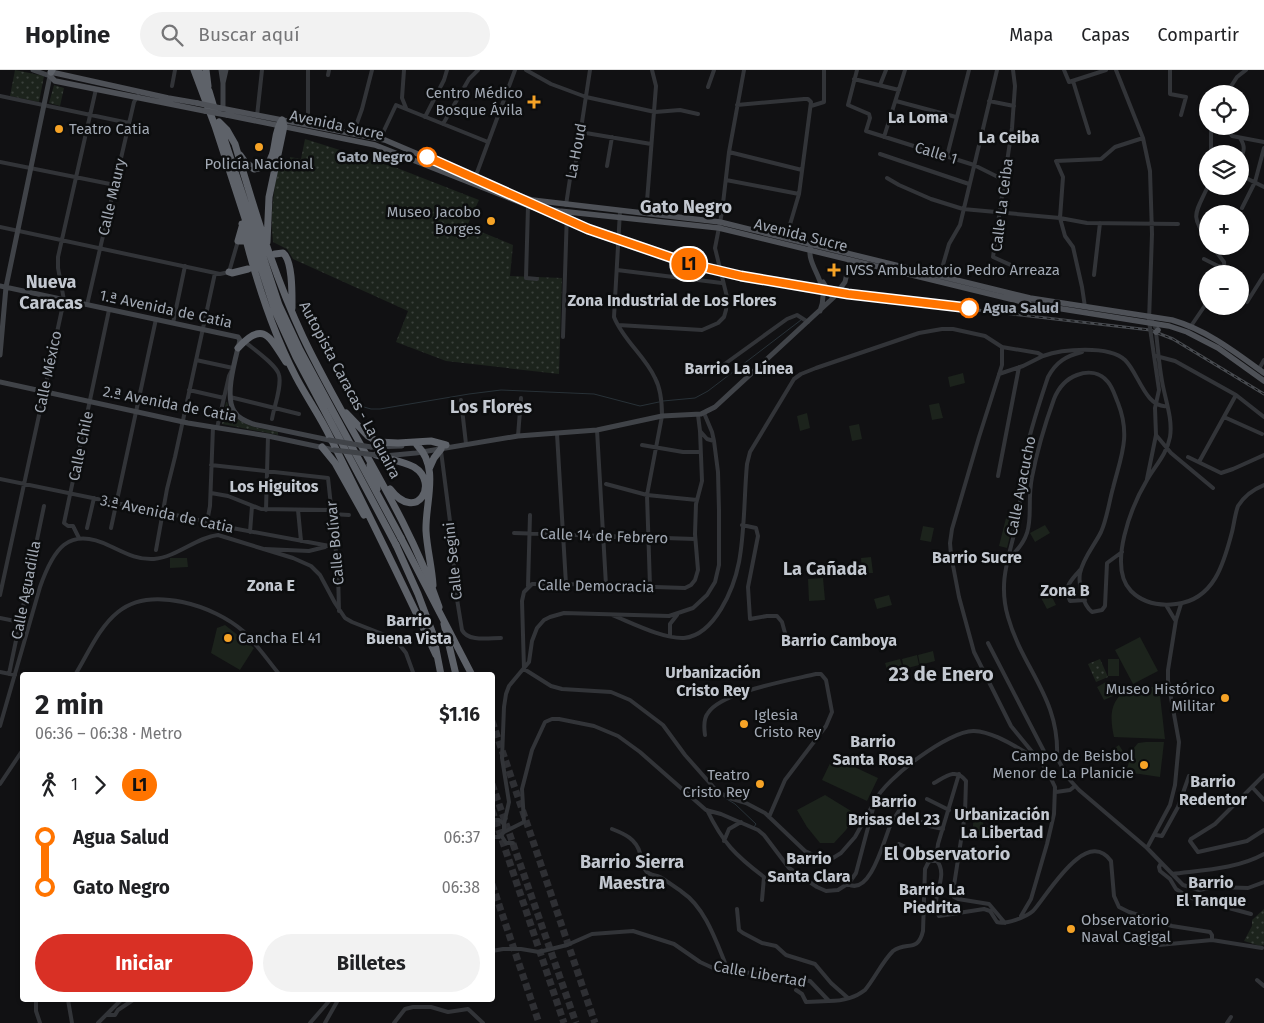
<!DOCTYPE html>
<html lang="es">
<head>
<meta charset="utf-8">
<style>
	:root { --surface:#fff; --page:#f2f2f2; --text:#202124; --muted:#757577; --line:#e0e0e0; --accent:#d93025 }
	body { margin:0; font-family:"Fira Sans",sans-serif; background:var(--page); color:var(--text); height:100vh; display:flex; flex-direction:column; font-size:19px; white-space:nowrap }
	* { box-sizing:border-box; margin:0 }
	p { font-size:16px; color:var(--muted) }
	.icon { flex:none; width:28px; height:28px; fill:none; stroke:currentColor; stroke-width:2; stroke-linecap:round; stroke-linejoin:round }
	.map { position:relative; flex:1; overflow:hidden }
	.sheet { position:absolute; left:20px; top:602px; width:475px; height:330px; display:flex; flex-direction:column; background:var(--surface); border-radius:5px; box-shadow:0 1px 4px #0004 }
	.sheet>* { flex:none }
	.badge { padding:0 10px; border-radius:16px; font-size:18px; line-height:32px }
	.controls { position:absolute; left:1199px; top:15px; display:grid; gap:10px }
	.controls a { display:grid; place-items:center; width:50px; height:50px; border-radius:50%; background:var(--surface); box-shadow:0 1px 4px #0004; font-size:25px }
	.map>.badge { position:absolute; translate:-50% -50%; box-shadow:0 0 0 2px #fff }
	.legs { display:flex; align-items:center; gap:8px; height:55px; padding:0 15px; font-size:16px }
	.legs p { margin-inline-start:auto }
	.head { display:flex; align-items:center; justify-content:space-between; height:85px; padding:0 15px }
	h1 { font-size:28px; font-weight:700; line-height:38px }
	.action { display:flex; gap:10px; margin-top:auto; padding:10px 15px }
	.action a { flex:1; height:58px; border-radius:30px; background:var(--accent); color:#fff; font-size:20px; font-weight:700; line-height:58px; text-align:center }
	.action a+a { background:var(--page); color:var(--text) }
	ul { padding:0 15px; list-style:none }
	li { display:flex; align-items:center; gap:18px; height:50px; font-size:19px }
	li i { display:grid; place-items:center; width:8px; height:100%; margin:0 6px; background:currentColor }
	li i::after { content:''; width:12px; height:12px; margin:-6px; border:4px solid; border-radius:50%; background:var(--surface) }
	li p { margin-inline-start:auto }
	li:first-child i { background:linear-gradient(#0000 50%,currentColor 0) }
	li:last-child i { background:linear-gradient(currentColor 50%,#0000 0) }
	header { display:flex; align-items:center; gap:30px; box-sizing:border-box; height:70px; padding:0 25px; background:var(--surface); border-bottom:1px solid var(--line) }
	header strong { font-size:24px }
	nav { display:flex; gap:28px; margin-inline-start:auto; font-size:18px }
	.search { width:350px; height:45px; background:var(--page); display:flex; align-items:center; gap:12px; box-sizing:border-box; padding:0 18px; border-radius:28px; color:var(--muted); font-size:19px }
	.map>svg:first-child { display:block }
</style>
</head>
<body>
<header>
<strong>Hopline</strong>
<div class="search"><svg class="icon" aria-label="search" viewBox="0 0 24 24"><circle cx="10" cy="10" r="6"/><path d="M15 15l6 6"/></svg>Buscar aquí</div>
<nav><a>Mapa</a><a>Capas</a><a>Compartir</a></nav>
</header>
<div class="map">
<svg width="1264" height="953" viewBox="0 0 1264 953">
	<defs>
		<pattern id="grass-dots" width="8" height="8" patternUnits="userSpaceOnUse" patternTransform="scale(1.25)"><rect width="8" height="8" fill="#1c231c"/><path d="M2 2h.1M6 6h.1" fill="none" stroke="#3a403b" stroke-width="1.8" stroke-linecap="round"/></pattern>
	</defs>
	<rect width="100%" height="100%" fill="#111113"/>
	<path fill="url(#grass-dots)" d="M15,0L44,6L39,32L10,26Z
		M54,15L64,18L60,36L49,33Z
		M305,69L397,98L479,130L467,156L513,175L510,206L562,208L559,304L446,291L396,272L408,241L293,189L287,179L273,172C270,143 274,117 280,90L290,91V87L301,89Z
		M226,332H227C235,357 256,357 278,362V365L222,354Z
		M1100,589L1108,607L1096,612L1088,594Z
		M1264,839V875L1260,876L1244,871L1252,856V850Z"/>
	<path fill="#1c231c" d="M963,303L965,313L950,317L948,307Z
		M939,333L943,348L932,350L929,335Z
		M807,343L810,358L800,361L797,346Z
		M859,354L862,369L852,371L849,356Z
		M1007,444L1015,446L1007,478L999,476Z
		M1045,455L1050,463L1035,472L1030,463Z
		M923,456L934,458L931,472L920,470Z
		M871,487L873,503H862L861,488Z
		M170,488H187L188,497L170,498Z
		M823,508L825,530L809,531L808,509Z
		M1049,521L1056,535L1047,539L1040,526Z
		M889,525L892,535L877,539L874,529Z
		M225,555L254,578L240,600L211,583L217,558Z
		M1140,567L1158,601L1133,614L1115,580Z
		M933,581L935,591L920,595L918,585Z
		M917,585L919,595L904,599L902,589Z
		M900,589L903,599L888,603L885,593Z
		M1108,589H1119V606H1108Z
		M1106,612L1113,626L1104,630L1097,617Z
		M1134,617H1159L1165,669L1114,667C1109,645 1110,626 1134,617Z
		M1146,672H1164L1160,707L1126,702L1133,679L1138,673Z
		M1119,675L1127,688L1118,694L1110,681Z
		M833,687L878,708L867,731L822,710Z
		M825,725L856,744L846,760L834,773H820L807,757L797,740Z
		M974,744L984,745L983,756L992,758L991,767L972,766Z"/>
	<g fill="none" stroke-linecap="round" stroke-linejoin="round">
		<path stroke="#283137" stroke-width="1" d="M663,331L695,328L708,321L801,250
			M350,333L371,339H380L469,324L501,320L594,324L640,336L659,332
			M725,728L735,734L756,754L754,757"/>
		<path stroke="#2e2f33" stroke-width="7" stroke-dasharray="7 3.5" stroke-linecap="butt" d="M492,651L595,953
			M492,714L576,953
			M492,740L564,953
			M492,814L539,953"/>
		<path stroke="#323438" stroke-width="4" d="M308,0V55
			M404,0L402,28L406,38
			M526,0L551,14L586,27L655,42L680,40L698,44
			M857,0L848,35L869,44L870,48L866,61L974,95L1004,110
			M1013,0L1015,16L1012,58L993,187L1024,201L1045,205
			M1064,0L1069,12L1106,0
			M1116,0L1143,68L1150,101L1152,164L1149,251L1150,258
			M1170,0V24L1186,27L1181,45
			M328,5L329,0
			M854,9L899,20
			M1073,11L1089,63
			M880,15L886,0
			M172,16L175,0
			M708,17L714,0
			M1226,24L1237,7L1246,0
			M0,26L129,53
			M896,31L956,47
			M989,31L1014,36
			M737,35L804,29H808L811,32L799,124L786,168
			M811,36L824,32V0
			M257,46L262,0
			M425,47L444,10L447,0
			M443,54L469,9L478,0
			M1226,56L1232,66L1264,72
			M580,62L651,74
			M353,64L362,39L372,0
			M884,67L905,0
			M1240,68C1245,76 1245,80 1240,89
			M380,69L396,35L488,72
			M729,82L802,100
			M880,84L969,114
			M1211,84V56
			M947,86L969,0
			M0,92L115,115
			M607,96L612,67
			M1240,105L1264,117
			M475,108L515,0
			M887,108L899,115L931,129L963,139L1060,148L1087,153L1178,154
			M726,110L799,124
			M1208,116C1196,143 1189,145 1208,170
			M566,135L571,102L575,98L590,0
			M528,136L526,208L537,209
			M1242,138L1255,112L1264,78
			M620,141L614,247C623,270 645,286 655,308C661,319 662,333 662,346L647,425L650,516
			M646,144L656,16L652,0
			M0,157L220,204L229,202L238,171
			M1212,176L1224,192L1225,204
			M1204,189L1218,196L1225,197
			M617,200L722,213
			M1094,205L1100,153
			M938,212L949,174L960,155L997,0
			M1247,232L1264,205
			M87,235L134,32L138,26
			M1085,237L1082,217L1073,177L1065,166L1060,148L1063,107L1056,91L1101,89L1115,77L1143,68
			M1150,246L1155,257
			M173,253L185,196
			M618,255L702,260L718,253L724,247L726,240L727,227L715,178L722,142L729,82L744,0
			M1191,256L1208,231
			M1156,262C1158,279 1159,295 1162,311C1165,329 1173,349 1170,367C1167,384 1155,396 1147,410C1132,435 1107,496 1131,521C1143,533 1160,536 1176,534C1214,530 1224,493 1232,462C1234,454 1235,444 1238,436C1244,426 1254,419 1264,415
			M563,267L567,142
			M244,271C252,278 277,295 279,305C282,316 274,337 272,349
			M1002,277V295L979,367L952,459L950,473L951,485L959,527L974,582L1011,656L1047,700L1055,717L1054,744L1047,774L1031,829L1021,846
			M1156,286L1175,291L1236,325L1264,347
			M196,290L233,298L229,306L217,358
			M1259,299L1264,290
			M715,301L787,249L797,245L808,252
			M999,304L1023,296L1043,286
			M189,320L224,328
			M230,327L299,344
			M461,330L466,374
			M698,345L700,361L707,369L714,371
			M1224,347L1262,364
			M597,360L606,515
			M700,361L702,411L696,434L695,464L698,500L695,510L691,515L685,518L566,514H532L524,522L522,531L524,599L551,616L562,619L611,622L630,630L663,655L685,685L716,720L729,728L746,733L765,743L805,781L818,787L833,788L841,783L855,767L875,731
			M557,364L566,514
			M1156,365L1171,383L1213,418
			M518,366L521,328
			M642,375L683,382H700
			M441,381L451,459L456,523L462,560C468,572 489,568 501,568
			M1188,387L1221,403L1233,399L1264,385
			M1199,392L1236,325
			M211,395L328,408L338,501L339,541
			M998,406L1019,297
			M0,409L185,447L232,458L335,477
			M1147,409L1156,365L1155,338L1159,320L1151,265
			M606,414L647,425L697,430
			M211,423L228,426L261,439L332,440
			M266,440L268,366
			M298,440L301,471
			M332,444L349,445
			M207,452L210,436L213,357
			M742,455L756,458L758,466L748,517L750,549L767,546H777L782,552L788,574L821,567
			M87,458L94,428
			M111,458L156,249
			M250,462L252,436
			M514,463L695,469
			M79,468L73,456H68L64,453L109,240
			M265,479L309,481L325,477
			M156,480L167,419L175,387L215,203
			M1008,489C1040,461 1025,442 1032,407C1037,381 1045,354 1054,329C1058,319 1066,309 1077,305C1088,301 1100,302 1108,312C1113,318 1115,326 1118,333C1131,366 1121,386 1113,418C1109,432 1107,449 1101,462C1094,476 1083,488 1080,503C1078,515 1083,535 1092,542L1102,540L1105,536L1107,493L1122,482
			M1080,500C1071,511 1063,516 1070,531L1085,530
			M528,516L530,445
			M0,525L64,230L58,198V187L96,19
			M1166,535L1175,550
			M612,545C632,553 663,569 684,568C715,565 734,518 739,492C745,460 744,426 747,394L750,382L794,309L801,304L816,298L919,263L942,259H953L985,266L1002,277L1038,283L1043,286C1062,279 1109,275 1125,290C1138,302 1146,339 1167,336
			M0,548L20,552
			M670,566V554L677,545
			M988,573L1048,689
			M0,602L15,605
			M9,604L44,436
			M75,605C88,584 99,557 118,542C151,515 215,536 243,561C257,574 268,591 280,605
			M0,656L40,517C53,480 68,455 110,476C125,483 137,490 154,489C177,487 197,467 218,465L293,488L311,496L320,505L335,533L345,548L352,552L385,565L399,574L406,583L414,605
			M705,665C704,658 703,649 708,643C721,622 791,610 816,604H821L826,610L832,642L826,656L785,710L769,747
			M1057,688C1060,628 1023,600 1008,547C997,509 1011,483 1018,447C1022,429 1020,409 1024,391C1029,363 1039,334 1048,307C1056,292 1066,286 1082,282
			M1057,688L1069,709L1079,720L1147,778L1183,815L1199,820L1215,817L1248,818L1264,812
			M1264,705L1215,754L1191,769L1190,771L1198,782L1247,771L1264,760
			M934,713C945,707 956,697 966,711L965,744L953,822L954,827L958,829L989,834L1005,853
			M0,714L22,681
			M1252,717L1264,730
			M1056,722L1070,720L1075,716
			M927,729L949,740
			M707,740C723,773 735,785 764,807L762,830
			M492,750H499L504,754
			M917,750L929,756L943,759
			M612,759C625,764 636,769 640,783C642,789 642,795 646,801C649,805 655,805 660,807C667,811 675,817 682,822C706,838 717,874 728,900
			M504,762L524,752L522,719L532,680L545,652L552,649H559L594,656L618,666L640,682L706,740L721,744L758,760L764,765L789,798L817,817L826,821L838,820L849,813L856,803L875,731C885,709 949,660 974,661C996,662 1018,679 1038,689
			M501,765L506,773H513
			M1156,765L1162,766L1178,737L1189,706
			M492,767H499L504,762V754L509,732L502,688L504,637L506,624L509,616L529,592L532,571L537,558L544,550L550,547L564,543L669,546L693,538L707,525L715,512L719,495V440L718,402L714,371L712,362L704,343
			M724,771L729,759L741,752
			M899,774L921,784L929,792
			M1147,778L1170,735L1175,715L1179,672L1168,611V600L1176,550L1181,534
			M936,791L938,774L959,704
			M1161,793L1159,797L1160,801L1170,809L1176,819L1188,827L1251,844
			M1172,804C1203,800 1237,799 1264,784
			M848,814C870,827 884,770 890,756C893,750 896,745 900,739
			M737,839L739,860L743,863L762,873L776,876L786,885L815,894L831,913L848,928
			M22,869V870
			M1145,873L1159,875L1212,870L1262,878
			M492,881L503,879H521L539,882L567,875L592,864L633,861L674,874L700,892L713,898L810,911L829,931C842,931 855,928 865,920C875,908 882,892 893,881C906,871 918,883 923,861L925,799L929,791H937C950,807 928,830 939,846L984,839L990,841L997,852C1006,855 1026,847 1033,841C1047,826 1086,756 1111,791L1114,826L1119,837L1129,842L1172,856L1210,862L1212,865V870
			M1257,910L1264,916
			M796,920L802,924L806,932L829,931
			M36,930V941L40,953
			M68,930L72,953
			M107,945H115L118,940L133,930
			M98,953L121,930
			M310,953L330,930
			M325,953L338,930
			M394,953L405,939L413,937H431L448,942L468,939L483,953
			M1227,953L1231,947"/>
		<path stroke="#404348" stroke-width="5" d="M221,0L223,13V38
			M223,13L226,0
			M811,174C804,197 832,211 820,241
			M823,212L833,228
			M0,216L238,267L240,270C236,287 224,325 234,341C238,348 245,351 253,354L329,370
			M0,285L6,217L50,6L33,0
			M0,312L188,353L268,366L334,380
			M371,377L402,376
			M384,386L416,383L518,366L597,360L662,346L701,344L715,337L833,228L845,212L850,190"/>
		<path stroke="#4e5157" stroke-width="5.5" d="M197,33L168,28L51,2L50,6L55,11L205,41
			M220,38L385,70L493,116L532,130L720,152L1030,228L1172,250C1207,260 1235,282 1264,303
			M227,45L375,75L532,137L559,141L719,158L1031,234L1169,256L1187,262L1218,278L1264,311"/>
		<path stroke="#5e6269" stroke-width="7" d="M194,0L215,56L275,241L296,287L396,475
			M198,0L209,21L215,41
			M206,0L208,16
			M51,2L52,0
			M219,52L227,60L235,74C254,139 274,205 303,267C346,358 406,440 439,537
			M220,56L279,235L300,280L401,468
			M240,85L245,92L254,99L266,96C278,83 272,64 282,50
			M242,154C255,207 271,259 296,307C307,328 320,346 330,367C366,439 402,512 436,585
			M242,157L238,171H245
			M267,172L269,127L284,56L282,50
			M275,184L283,183C293,191 292,225 292,238
			M229,202L232,203L248,199
			M238,278C264,249 270,268 286,292
			M346,343L368,366L378,372L398,373L431,371L446,375
			M417,375C440,398 425,432 426,461C427,479 432,497 433,515
			M322,377L335,393L364,445
			M376,385C388,389 403,391 414,397C440,413 417,454 390,419
			M370,395L377,419
			M429,399L434,388L441,379
			M444,554L456,605"/>
		<defs>
			<path id="rail" d="M848,225L1150,260L1173,269L1264,324"/>
		</defs>
		<use href="#rail" stroke="#474a4f" stroke-width="3"/>
		<use href="#rail" stroke="#0c0d0e" stroke-width="1" stroke-dasharray="4" stroke-linecap="butt"/>
		<path stroke="#323438" stroke-width="4" d="M1150,258L1151,265"/>
		<path stroke="#404348" stroke-width="5" d="M329,370L371,377
			M334,380L376,385"/>
		<path stroke="#4e5157" stroke-width="5.5" d="M197,33L220,38
			M205,41L227,45
			M1156,262L1158,260"/>
		<path stroke="#5e6269" stroke-width="7" d="M401,468L472,605
			M396,475L418,524L433,564L441,605"/>
	</g>
	<g fill="none" stroke-linecap="round" stroke-linejoin="round">
		<defs>
			<path id="line-1" d="M427,87L588,159L690,194L741,206L848,224L969,238"/>
		</defs>
		<use href="#line-1" stroke="#fff" stroke-width="11"/>
		<use href="#line-1" stroke="#ff7400" stroke-width="8"/>
	</g>
	<g fill="#f6a326" stroke="#0c0d0e" stroke-width="2">
		<path d="M531.5 24.5h5v5h5v5h-5v5h-5v-5h-5v-5h5z"/>
		<circle cx="59" cy="59" r="5"/>
		<circle cx="259" cy="77" r="5"/>
		<circle cx="491" cy="151" r="5"/>
		<path d="M831.5 192.5h5v5h5v5h-5v5h-5v-5h-5v-5h5z"/>
		<circle cx="228" cy="568" r="5"/>
		<circle cx="1225" cy="628" r="5"/>
		<circle cx="744" cy="654" r="5"/>
		<circle cx="1144" cy="695" r="5"/>
		<circle cx="760" cy="714" r="5"/>
		<circle cx="1071" cy="859" r="5"/>
	</g>
	<g fill="#fff" stroke="#ff7400" stroke-width="2.5">
		<circle cx="427" cy="87" r="9"/>
		<circle cx="969" cy="238" r="9"/>
	</g>
	<g text-anchor="middle" stroke-width="5" stroke-linejoin="round" paint-order="stroke">
		<g font-size="15" fill="#a2a9b4" stroke="#0c0d0e" text-anchor="end">
			<text x="523" y="28">Centro Médico<tspan x="523" dy="17">Bosque Ávila</tspan></text>
			<text x="69" y="64" text-anchor="start">Teatro Catia</text>
			<text x="259" y="99" text-anchor="middle">Policía Nacional</text>
			<text x="481" y="147">Museo Jacobo<tspan x="481" dy="17">Borges</tspan></text>
			<text x="845" y="205" text-anchor="start">IVSS Ambulatorio Pedro Arreaza</text>
			<text x="238" y="573" text-anchor="start">Cancha El 41</text>
			<text x="1215" y="624">Museo Histórico<tspan x="1215" dy="17">Militar</tspan></text>
			<text x="754" y="650" text-anchor="start">Iglesia<tspan x="754" dy="17">Cristo Rey</tspan></text>
			<text x="1134" y="691">Campo de Beisbol<tspan x="1134" dy="17">Menor de La Planicie</tspan></text>
			<text x="750" y="710">Teatro<tspan x="750" dy="17">Cristo Rey</tspan></text>
			<text x="1081" y="855" text-anchor="start">Observatorio<tspan x="1081" dy="17">Naval Cagigal</tspan></text>
		</g>
		<g font-size="15" fill="#a2a9b4" stroke="#0c0d0e">
			<text transform="translate(337 55) rotate(12)" y="5">Avenida Sucre</text>
			<text transform="translate(576 81) rotate(-79)" y="5">La Houd</text>
			<text transform="translate(936 83) rotate(17)" y="5">Calle 1</text>
			<text transform="translate(112 127) rotate(-77)" y="5">Calle Maury</text>
			<text transform="translate(1002 135) rotate(-83)" y="5">Calle La Ceiba</text>
			<text transform="translate(801 165) rotate(14)" y="5">Avenida Sucre</text>
			<text transform="translate(166 239) rotate(12)" y="5">1.ª Avenida de Catia</text>
			<text transform="translate(48 302) rotate(-78)" y="5">Calle México</text>
			<text transform="translate(350 320) rotate(62)" y="5">Autopista Caracas - La Guaira</text>
			<text transform="translate(170 334) rotate(11)" y="5">2.ª Avenida de Catia</text>
			<text transform="translate(81 376) rotate(-78)" y="5">Calle Chile</text>
			<text transform="translate(1021 416) rotate(-79)" y="5">Calle Ayacucho</text>
			<text transform="translate(167 444) rotate(12)" y="5">3.ª Avenida de Catia</text>
			<text transform="translate(604 466) rotate(2)" y="5">Calle 14 de Febrero</text>
			<text transform="translate(335 473) rotate(-95)" y="5">Calle Bolívar</text>
			<text transform="translate(453 491) rotate(-96)" y="5">Calle Segini</text>
			<text transform="translate(596 516) rotate(1)" y="5">Calle Democracia</text>
			<text transform="translate(26 520) rotate(-79)" y="5">Calle Aguadilla</text>
			<text transform="translate(760 904) rotate(10)" y="5">Calle Libertad</text>
		</g>
		<g font-size="15" font-weight="bold" fill="#a2a9b4" stroke="#0c0d0e" text-anchor="end">
			<text x="413" y="92">Gato Negro</text>
			<text x="983" y="243" text-anchor="start">Agua Salud</text>
		</g>
		<g font-size="16" font-weight="bold" fill="#c3c8d0" stroke="#0c0d0e">
			<text x="918" y="53">La Loma</text>
			<text x="1009" y="73">La Ceiba</text>
			<text x="672" y="236">Zona Industrial de Los Flores</text>
			<text x="739" y="304">Barrio La Línea</text>
			<text x="274" y="422">Los Higuitos</text>
			<text x="977" y="493">Barrio Sucre</text>
			<text x="271" y="521">Zona E</text>
			<text x="1065" y="526">Zona B</text>
			<text x="409" y="556">Barrio<tspan x="409" dy="18">Buena Vista</tspan></text>
			<text x="839" y="576">Barrio Camboya</text>
			<text x="713" y="608">Urbanización<tspan x="713" dy="18">Cristo Rey</tspan></text>
			<text x="873" y="677">Barrio<tspan x="873" dy="18">Santa Rosa</tspan></text>
			<text x="1213" y="717">Barrio<tspan x="1213" dy="18">Redentor</tspan></text>
			<text x="894" y="737">Barrio<tspan x="894" dy="18">Brisas del 23</tspan></text>
			<text x="1002" y="750">Urbanización<tspan x="1002" dy="18">La Libertad</tspan></text>
			<text x="809" y="794">Barrio<tspan x="809" dy="18">Santa Clara</tspan></text>
			<text x="1211" y="818">Barrio<tspan x="1211" dy="18">El Tanque</tspan></text>
			<text x="932" y="825">Barrio La<tspan x="932" dy="18">Piedrita</tspan></text>
		</g>
		<g font-size="18" font-weight="bold" fill="#c3c8d0" stroke="#0c0d0e">
			<text x="686" y="143">Gato Negro</text>
			<text x="51" y="218">Nueva<tspan x="51" dy="21">Caracas</tspan></text>
			<text x="491" y="343">Los Flores</text>
			<text x="825" y="505">La Cañada</text>
			<text x="947" y="790">El Observatorio</text>
			<text x="632" y="798">Barrio Sierra<tspan x="632" dy="21">Maestra</tspan></text>
		</g>
		<g font-size="20" font-weight="bold" fill="#c3c8d0" stroke="#0c0d0e">
			<text x="941" y="611">23 de Enero</text>
		</g>
	</g>
</svg>
<div class="controls">
<a><svg class="icon" aria-label="locate" viewBox="0 0 24 24"><circle cx="12" cy="12" r="6"/><path d="M12 2v4M12 18v4M2 12h4M18 12h4"/></svg></a>
<a><svg class="icon" aria-label="layers" viewBox="0 0 24 24"><path d="M12 4l9 5-9 5-9-5zM3 14l9 5 9-5"/></svg></a>
<a>+</a>
<a>−</a>
</div>
<b class="badge" style="left:689px;top:194px;background:#ff7400;color:#111">L1</b>
<section class="sheet">
<div class="head"><div><h1>2 min</h1><p>06:36 – 06:38 · Metro</p></div><b>$1.16</b></div>
<div class="legs"><svg class="icon" aria-label="walk" viewBox="0 0 24 24"><circle cx="13" cy="4" r="2"/><path d="M13 8l-2 6 4 7M11 14l-3 7M7 12l3-4h3l4 4"/></svg>1<svg class="icon" aria-label="forward" viewBox="0 0 24 24"><path d="M9 5l7 7-7 7"/></svg><b class="badge" style="background:#ff7400;color:#111">L1</b></div>
<ul>
<li><i style="color:#ff7400"></i><b>Agua Salud</b><p>06:37</p></li>
<li><i style="color:#ff7400"></i><b>Gato Negro</b><p>06:38</p></li>
</ul>
<div class="action"><a>Iniciar</a><a>Billetes</a></div>
</section>
</div>
</body>
</html>
